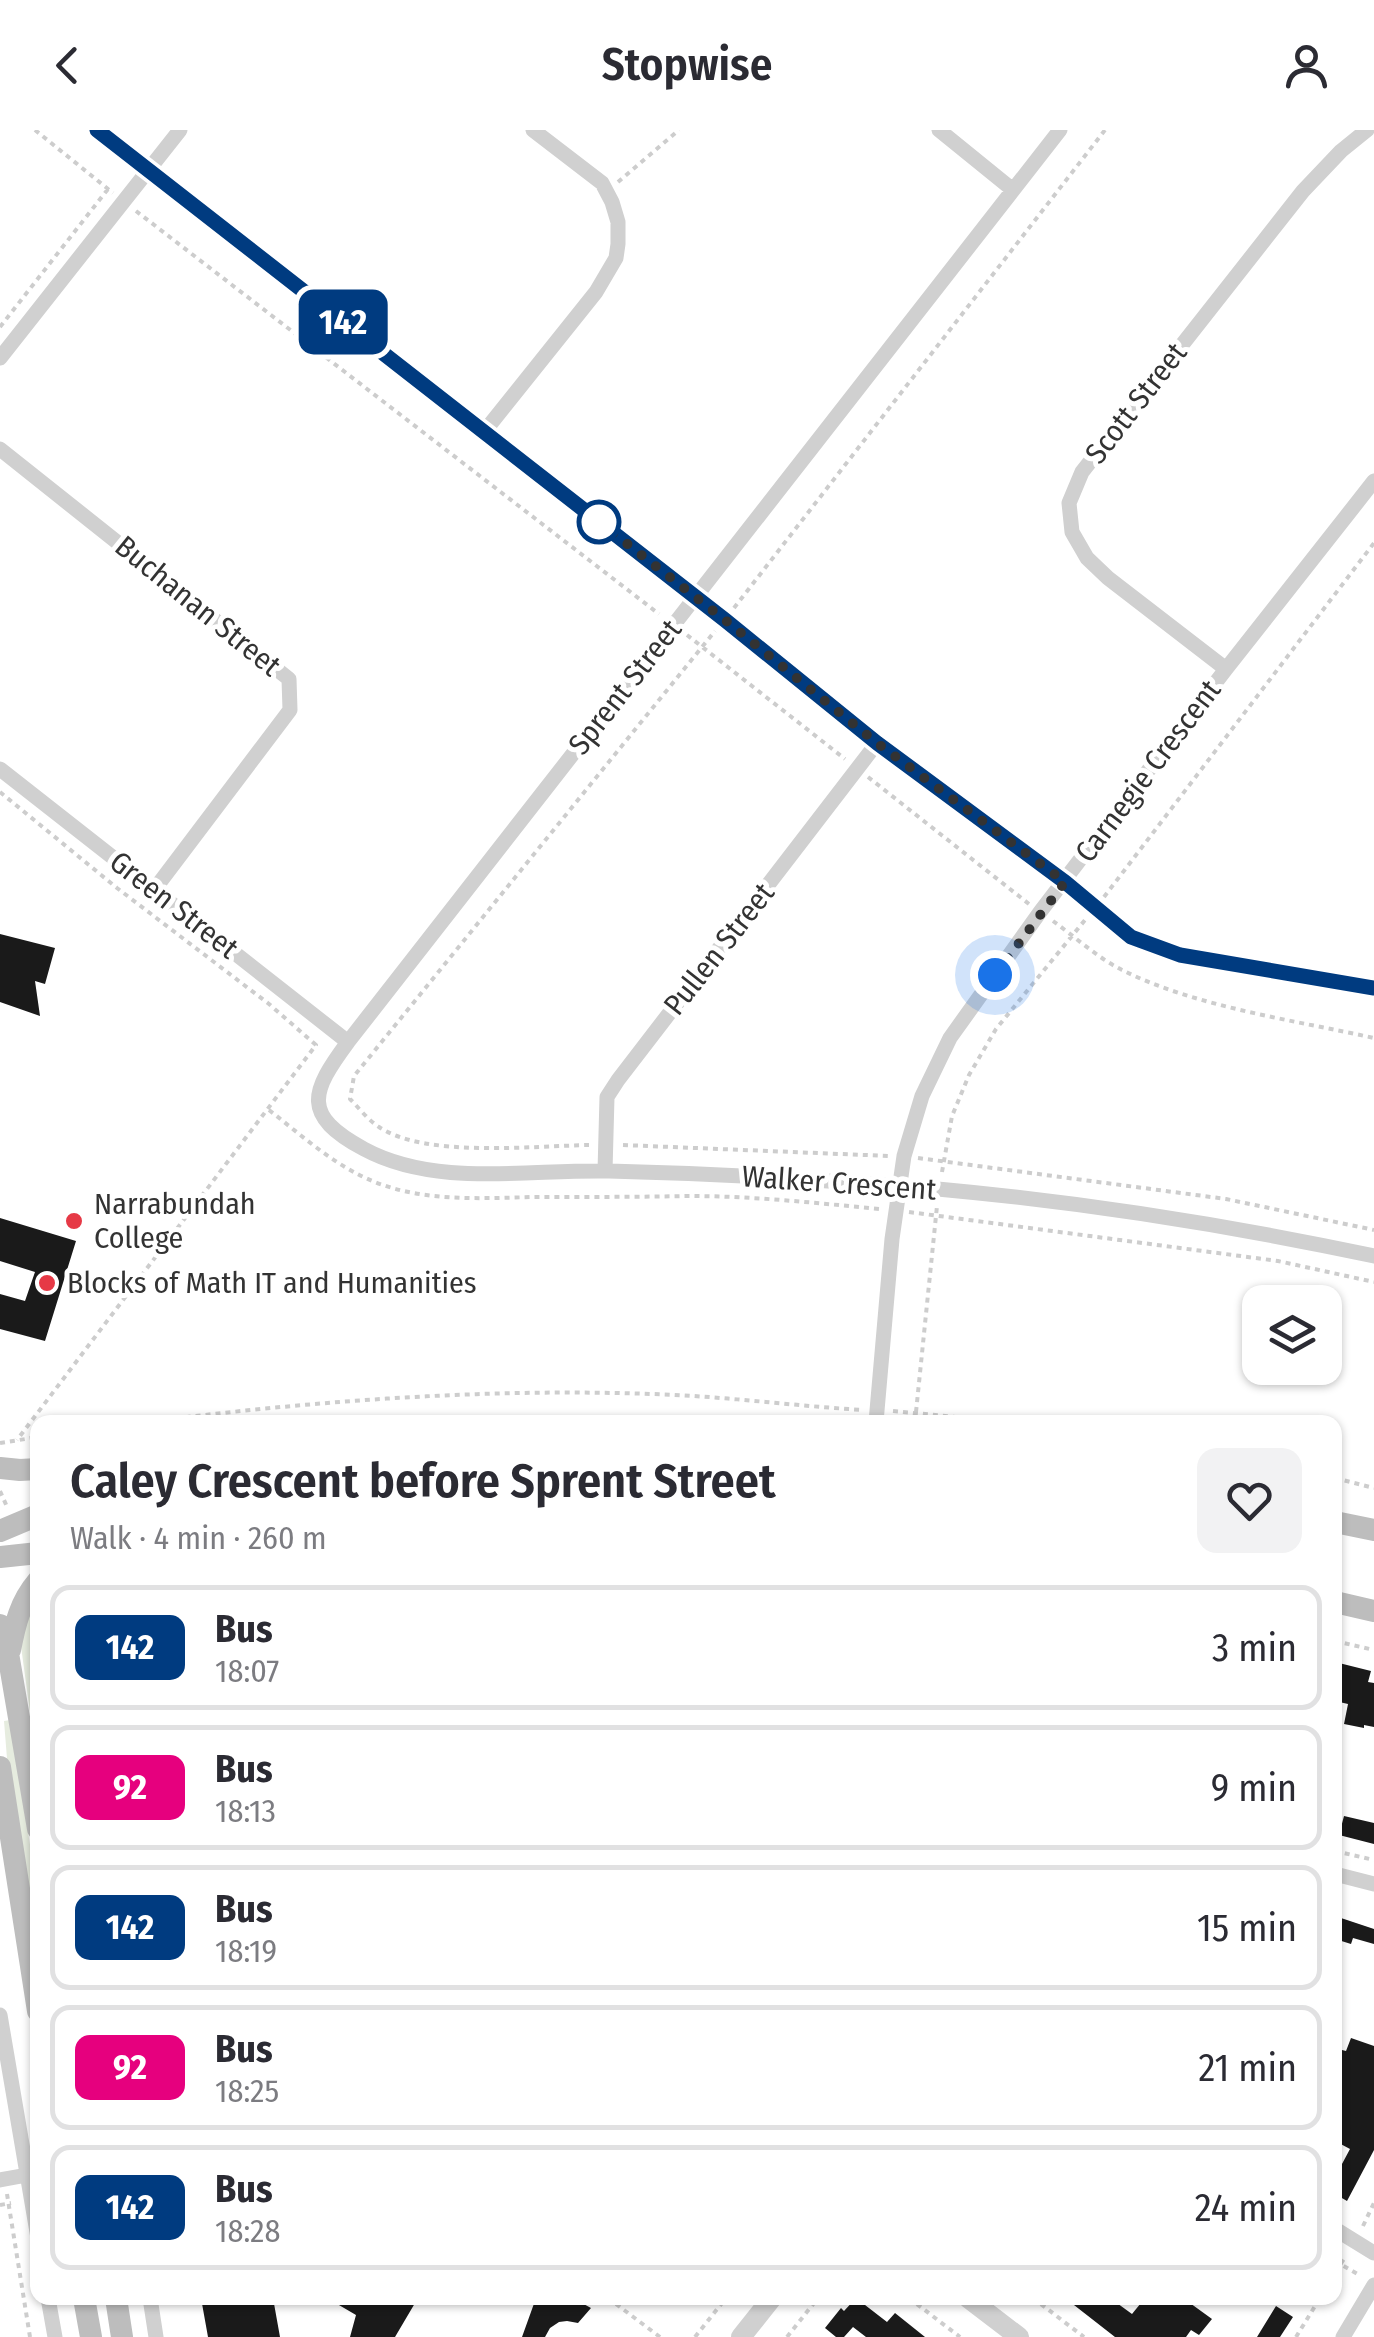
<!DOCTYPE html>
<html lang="en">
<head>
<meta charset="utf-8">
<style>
	:root { --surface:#fff; --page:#f2f2f3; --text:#2b2b33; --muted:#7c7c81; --line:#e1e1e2 }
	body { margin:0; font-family:"Fira Sans Condensed",sans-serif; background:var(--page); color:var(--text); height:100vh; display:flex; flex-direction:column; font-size:38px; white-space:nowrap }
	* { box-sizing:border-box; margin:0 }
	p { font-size:32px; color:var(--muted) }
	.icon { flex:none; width:55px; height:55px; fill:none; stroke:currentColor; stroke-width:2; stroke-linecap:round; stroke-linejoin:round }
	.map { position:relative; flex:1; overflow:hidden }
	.panel { position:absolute; left:30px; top:1285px; width:1312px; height:890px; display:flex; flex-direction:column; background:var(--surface); border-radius:20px; box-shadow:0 2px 8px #0004 }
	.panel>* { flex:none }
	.badge { padding:0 20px; border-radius:15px; font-size:35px; line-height:65px }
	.tools { position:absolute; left:1242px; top:1155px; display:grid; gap:20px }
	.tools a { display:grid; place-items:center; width:100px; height:100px; border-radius:20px; background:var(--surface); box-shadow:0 2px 8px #0004; font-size:50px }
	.you { position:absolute; width:50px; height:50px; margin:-25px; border:8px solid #fff; border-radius:50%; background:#1a73e8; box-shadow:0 0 0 15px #1a73e833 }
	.map>.badge { position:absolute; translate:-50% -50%; box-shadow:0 0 0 5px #fff }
	.round { display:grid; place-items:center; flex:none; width:105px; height:105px; border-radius:20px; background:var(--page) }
	.headline { display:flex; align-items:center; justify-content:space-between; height:170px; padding:0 40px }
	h1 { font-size:48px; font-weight:600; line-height:75px }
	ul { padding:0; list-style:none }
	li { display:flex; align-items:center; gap:30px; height:125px; margin:0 20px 15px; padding:0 20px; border:5px solid var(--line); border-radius:20px }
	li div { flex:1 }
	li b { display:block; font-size:38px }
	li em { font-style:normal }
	li .badge { min-width:110px; font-weight:700; text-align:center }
	header { display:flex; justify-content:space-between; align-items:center; height:130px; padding:0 40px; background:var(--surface); font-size:45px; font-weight:600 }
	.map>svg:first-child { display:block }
</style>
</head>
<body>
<header><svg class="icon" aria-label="back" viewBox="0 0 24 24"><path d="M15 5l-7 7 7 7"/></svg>Stopwise<svg class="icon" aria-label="person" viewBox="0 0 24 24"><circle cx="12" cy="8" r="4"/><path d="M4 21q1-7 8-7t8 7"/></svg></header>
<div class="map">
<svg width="1374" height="2207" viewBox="0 0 1374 2207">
	<rect width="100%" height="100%" fill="#fff"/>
	<path fill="#e6ecdf" d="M37,1461V1633L20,1509Z
		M10,1590L37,1758V1834L8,1641L4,1591Z"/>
	<path fill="#1a1a1a" d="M0,804L55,818L45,854L35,851L40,886L0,872Z
		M0,1088L76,1111L45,1211L0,1199V1164L25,1171L35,1142L0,1131Z
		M1335,1532L1371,1541L1368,1552L1374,1553V1597L1364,1595V1598L1344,1594L1348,1574L1335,1571Z
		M1344,1686L1374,1693V1714L1339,1705Z
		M1335,1786L1374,1799V1814L1353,1808L1351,1814L1335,1809Z
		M1351,1908L1374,1916V2020L1347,2071L1335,2064V2047L1350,2019L1335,2011V1940L1342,1920L1346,1921Z
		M201,2168H273L280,2207H208Z
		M327,2168H418L395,2207H350L356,2185Z
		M536,2168L580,2172L591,2178L578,2193L567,2191L559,2192L550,2198L545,2207H522Z
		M856,2168L887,2192L895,2183L925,2207H866L853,2197L844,2207H836L825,2198L841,2178L844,2181Z
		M1065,2168H1110L1132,2184L1145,2168H1161L1170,2174L1175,2168H1183L1212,2189L1199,2205L1191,2200L1186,2207H1115Z
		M1276,2176L1293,2187L1280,2207H1257Z"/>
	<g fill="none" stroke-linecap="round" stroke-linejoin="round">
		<path stroke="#cdcdcd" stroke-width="4" stroke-dasharray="5 5" stroke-linecap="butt" d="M35,0L113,63
			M618,52L679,0
			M136,81L659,484
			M0,197L108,59
			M734,478L1105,0
			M687,505L845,629
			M868,647L1029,774
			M0,662L117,758L269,874L316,915L17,1310
			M1104,767L1374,413
			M1053,791C1075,807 1098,828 1122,840C1196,877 1293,890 1374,908
			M269,980C305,1008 339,1040 383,1055C432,1072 485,1068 535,1067C586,1067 638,1067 689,1066C753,1066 816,1073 880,1079
			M589,1015C533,1016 425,1028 379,997C368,990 359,978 350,969L354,946L715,501
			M623,1015L889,1026
			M918,1028L1226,1069L1374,1100
			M942,1042L952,986L969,945L996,899L1085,790
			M909,1082L1278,1131L1374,1152
			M893,1281L1009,1292
			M146,1292C313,1271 483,1258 652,1264C723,1266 793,1276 864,1280
			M915,1292L937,1076
			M0,1313L38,1307
			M1335,1348L1374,1358
			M0,1361L8,1379
			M1335,1511L1374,1520
			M1335,1721L1374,1730
			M7,2064L30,2207
			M0,2075L11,2073
			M1363,2096L1374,2073
			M1335,2131L1361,2146
			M1335,2142L1346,2126
			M608,2168L660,2207
			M909,2168L960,2207
			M1033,2168L1084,2207
			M695,2207L726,2168
			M787,2207L818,2168
			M1296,2207L1320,2168"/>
		<path stroke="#d0d0d0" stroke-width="15" d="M97,0L725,490L877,613L1065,752L1131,807L1180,825L1374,858
			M939,0L1013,60
			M1060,0L348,912C311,962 301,985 364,1019C436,1058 530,1039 609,1041C692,1043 776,1047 858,1053C1032,1064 1204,1090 1374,1126
			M0,228L180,0
			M484,302L596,162L616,128L618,114V92L612,72L602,53L533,0
			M0,319L289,549L290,580L154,760
			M1226,539L1108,448L1087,428L1072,402L1069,373L1082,342L1303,61L1341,21L1367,0
			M0,639L348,912
			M605,1041L607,967L618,950L877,613
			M876,1292L892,1109L904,1026L922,966L950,908L1040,782L1226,539L1374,351
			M1335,1744L1374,1754
			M0,1885L38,2108
			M0,2050L27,2045
			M1335,2099L1374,2123
			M48,2168L55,2207
			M150,2168L156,2207
			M1343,2207L1374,2155"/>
		<path stroke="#d0d0d0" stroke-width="20" d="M968,2168L1019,2207
			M741,2207L772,2168"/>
		<path stroke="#bdbdbd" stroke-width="22" d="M0,1338L20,1340L38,1339
			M1335,1392L1374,1400
			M0,1401L38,1385
			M0,1427L38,1423
			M1335,1472L1374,1481
			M0,1495L9,1529L38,1699
			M10,1520C15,1494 20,1472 38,1451
			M0,1637L38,1881
			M84,2168L91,2207
			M116,2168L122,2207"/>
	</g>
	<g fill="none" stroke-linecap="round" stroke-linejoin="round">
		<defs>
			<path id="line" d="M97,0L725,490L877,613L1065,752L1131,807L1180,825L1374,858"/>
		</defs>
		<use href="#line" stroke="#fff" stroke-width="22"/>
		<use href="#line" stroke="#003b80" stroke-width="15"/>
		<path stroke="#333" stroke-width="10" stroke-dasharray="0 18" d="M599,392L725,490L877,613L1065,752L995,845"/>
	</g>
	<circle fill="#fff" stroke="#003b80" stroke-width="5" cx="599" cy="392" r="20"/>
	<g fill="#e63946" stroke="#fff" stroke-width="4">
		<circle cx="74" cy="1091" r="10"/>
		<circle cx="47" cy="1153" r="10"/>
	</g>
	<g text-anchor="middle" stroke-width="10" stroke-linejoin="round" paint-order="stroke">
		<g font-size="30" fill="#333" stroke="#fff">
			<text transform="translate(1136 273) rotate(-52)" y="10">Scott Street</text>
			<text transform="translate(198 476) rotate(39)" y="10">Buchanan Street</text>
			<text transform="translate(625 557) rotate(-52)" y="10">Sprent Street</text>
			<text transform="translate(1148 641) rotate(-53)" y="10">Carnegie Crescent</text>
			<text transform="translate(174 775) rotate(38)" y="10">Green Street</text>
			<text transform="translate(719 819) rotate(-52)" y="10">Pullen Street</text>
			<text transform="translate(839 1053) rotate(4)" y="10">Walker Crescent</text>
		</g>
		<g font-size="30" fill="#333" stroke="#fff" text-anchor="start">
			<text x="94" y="1084">Narrabundah<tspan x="94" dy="34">College</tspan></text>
			<text x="67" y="1163">Blocks of Math IT and Humanities</text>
		</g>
	</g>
</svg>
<div class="tools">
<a><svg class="icon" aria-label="layers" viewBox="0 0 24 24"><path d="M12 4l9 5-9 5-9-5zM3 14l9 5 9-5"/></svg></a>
</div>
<div class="you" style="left:995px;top:845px"></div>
<b class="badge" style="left:343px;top:192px;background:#003b80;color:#fff">142</b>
<section class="panel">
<div class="headline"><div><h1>Caley Crescent before Sprent Street</h1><p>Walk · 4 min · 260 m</p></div><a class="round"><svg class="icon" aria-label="heart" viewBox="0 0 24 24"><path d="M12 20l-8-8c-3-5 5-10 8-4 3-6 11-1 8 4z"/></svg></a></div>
<ul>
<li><span class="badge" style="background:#003b80;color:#fff">142</span><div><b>Bus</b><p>18:07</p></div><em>3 min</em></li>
<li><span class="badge" style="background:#e6007e;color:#fff">92</span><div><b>Bus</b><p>18:13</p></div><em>9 min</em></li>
<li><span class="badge" style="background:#003b80;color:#fff">142</span><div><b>Bus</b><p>18:19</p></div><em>15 min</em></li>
<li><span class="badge" style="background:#e6007e;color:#fff">92</span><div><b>Bus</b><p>18:25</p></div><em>21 min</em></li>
<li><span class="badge" style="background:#003b80;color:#fff">142</span><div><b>Bus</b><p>18:28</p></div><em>24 min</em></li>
</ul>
</section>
</div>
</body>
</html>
